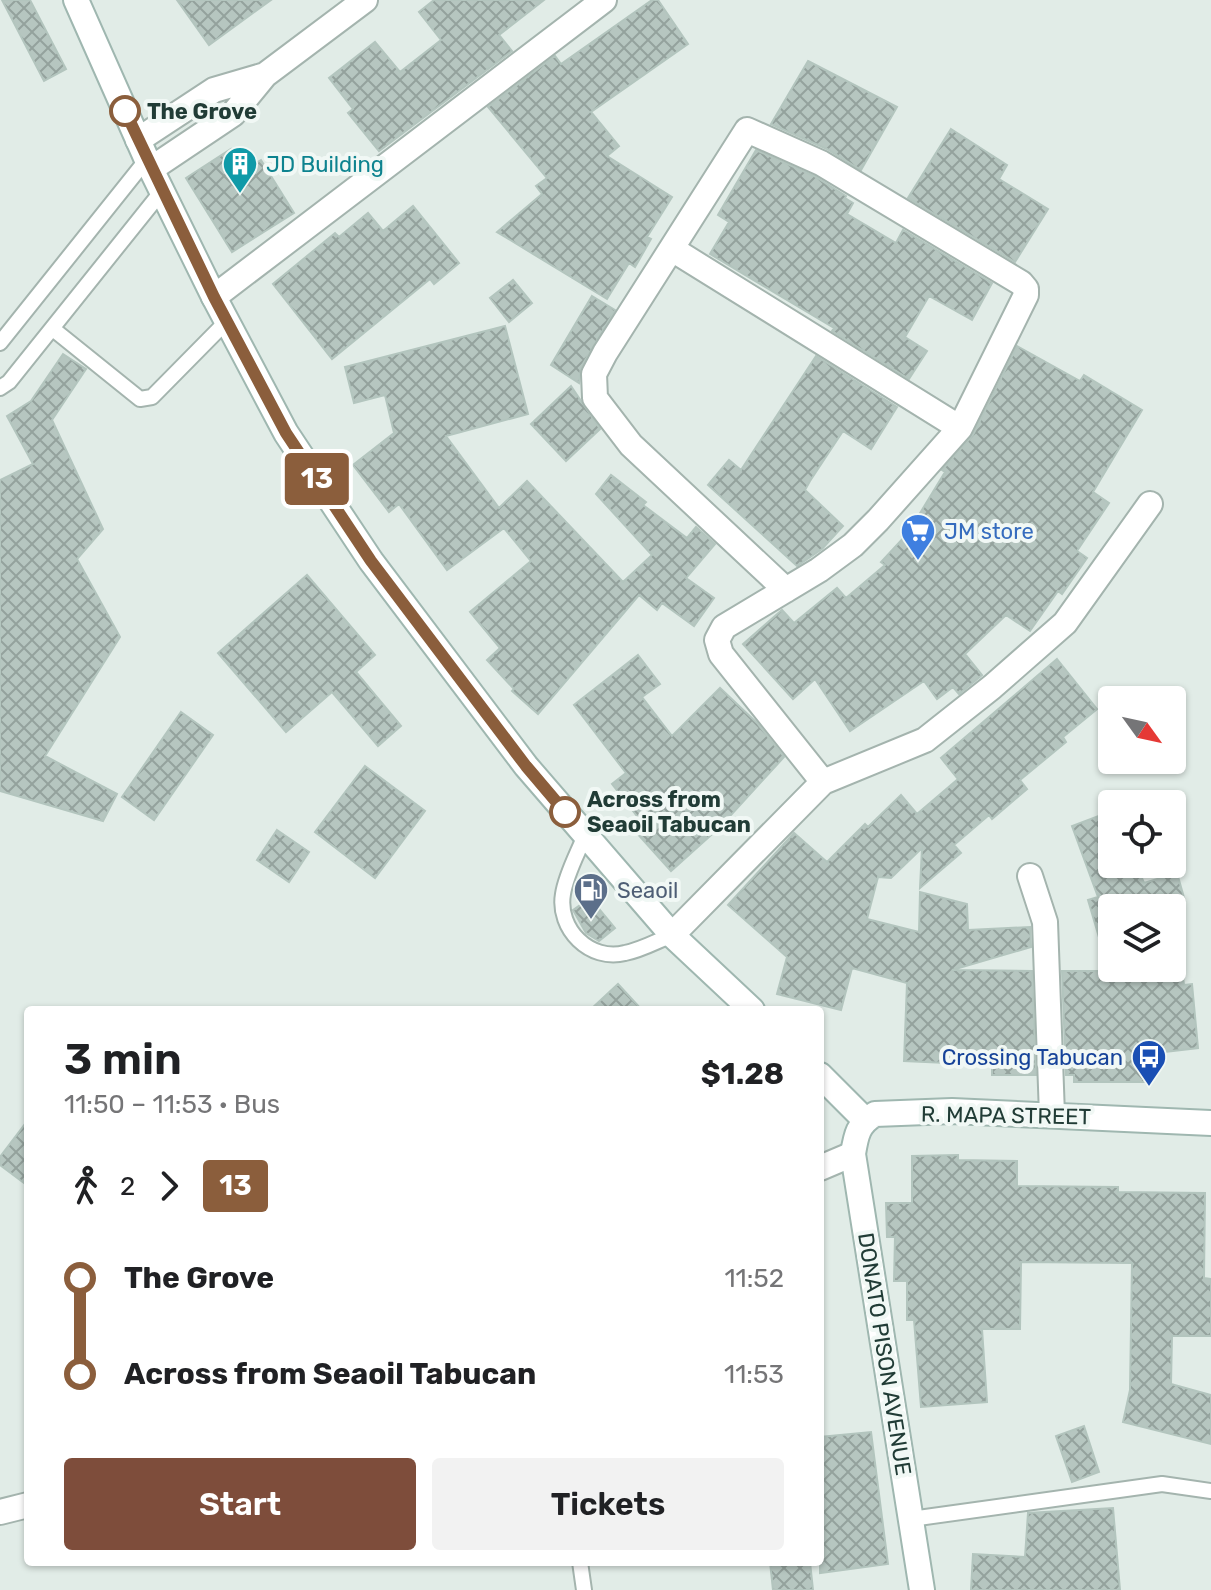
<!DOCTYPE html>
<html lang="en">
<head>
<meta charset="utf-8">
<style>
	:root { --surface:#fff; --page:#f2f2f2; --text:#202124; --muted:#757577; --accent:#7e4d3b }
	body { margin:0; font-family:Rubik,sans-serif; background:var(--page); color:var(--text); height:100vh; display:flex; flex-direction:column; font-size:30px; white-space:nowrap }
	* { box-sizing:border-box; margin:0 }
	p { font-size:26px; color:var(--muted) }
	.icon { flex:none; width:44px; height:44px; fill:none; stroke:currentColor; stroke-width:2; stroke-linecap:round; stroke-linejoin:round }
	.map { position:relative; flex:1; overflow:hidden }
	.drawer { position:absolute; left:24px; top:1006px; width:800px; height:560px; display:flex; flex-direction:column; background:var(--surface); border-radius:8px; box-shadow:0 2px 6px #0004 }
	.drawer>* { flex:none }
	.badge { padding:0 16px; border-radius:6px; font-size:28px; line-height:52px }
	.needle { width:52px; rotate:123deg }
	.controls { position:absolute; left:1098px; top:686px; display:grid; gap:16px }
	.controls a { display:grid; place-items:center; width:88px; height:88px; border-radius:8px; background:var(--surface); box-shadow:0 2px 6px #0004; font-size:40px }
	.map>.badge { position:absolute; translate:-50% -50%; box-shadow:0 0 0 4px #fff }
	.legs { display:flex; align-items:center; gap:12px; height:88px; padding:0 40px; font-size:26px }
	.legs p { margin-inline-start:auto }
	.summary { display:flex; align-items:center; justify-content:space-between; height:136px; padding:0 40px }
	h1 { font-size:44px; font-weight:600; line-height:60px }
	.cta { display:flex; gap:16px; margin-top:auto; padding:16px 40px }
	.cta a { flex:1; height:92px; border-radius:8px; background:var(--accent); color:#fff; font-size:32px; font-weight:600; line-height:92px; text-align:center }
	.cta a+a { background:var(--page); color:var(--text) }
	ul { padding:0 40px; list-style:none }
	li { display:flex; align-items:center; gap:28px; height:96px; font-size:30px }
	li i { display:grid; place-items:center; width:12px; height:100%; margin:0 10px; background:currentColor }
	li i::after { content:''; width:20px; height:20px; margin:-10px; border:6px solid; border-radius:50%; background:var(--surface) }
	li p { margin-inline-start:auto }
	li:first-child i { background:linear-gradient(#0000 50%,currentColor 0) }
	li:last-child i { background:linear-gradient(currentColor 50%,#0000 0) }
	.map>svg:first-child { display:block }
</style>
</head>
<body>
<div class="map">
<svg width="1211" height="1590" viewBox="0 0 1211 1590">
	<defs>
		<pattern id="building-cross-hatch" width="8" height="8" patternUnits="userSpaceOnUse" patternTransform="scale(2)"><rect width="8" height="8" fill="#b6c6c0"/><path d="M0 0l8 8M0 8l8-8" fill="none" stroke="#94a29d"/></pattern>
	</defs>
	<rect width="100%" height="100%" fill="#e1ece7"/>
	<path fill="url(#building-cross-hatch)" stroke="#b3c5be" stroke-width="2" d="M2,0H30L66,69L44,81Z
		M177,0H271L209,45Z
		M434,0H544L499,35L512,51L379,151L348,113L353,109L329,78L375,42L400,72L441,40L419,12Z
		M652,0H658L688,44L591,112L619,146L607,156L672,197L647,237L651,239L635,267L629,263L607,299L497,232L542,194L536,186L547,178L488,107L555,56L561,64Z
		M808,61L897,107L861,170L827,149L771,124Z
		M951,129L1007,165L999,179L1048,209L1015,262L908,198Z
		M231,149L244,170L261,160L294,213L232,252L186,178Z
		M756,150L814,176L846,196L845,198L853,203L847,214L896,243L903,230L992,283L972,320L929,296L905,337L927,351L909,379L832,331L834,328L710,254L729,222L718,215Z
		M413,206L459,263L434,284L430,279L332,359L273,284L335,233L339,237L368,213L383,231Z
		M513,280L532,303L509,322L490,298Z
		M592,296L615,310L581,367L579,383L551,365Z
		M505,326L528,414L446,436L499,508L527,481L623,582L652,555L596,494L611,475L646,502L643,505L687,538L696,527L715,544L686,578L714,598L694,626L662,603L657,610L639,595L538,714L512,691L514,689L487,660L500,648L470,612L531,561L504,528L447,570L399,504L389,512L353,465L394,433L385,395L354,403L345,367Z
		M1017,346L1080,381L1084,375L1142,410L1093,492L1109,503L1077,551L1087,558L1062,594L1058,591L1030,631L1006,615L965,654L982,675L959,694L953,687L937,699L924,681L850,731L815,679L793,699L743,644L782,610L794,623L837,588L846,598L885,565L881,562L908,533L945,472L942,470L973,435Z
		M63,354L86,369L52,420L103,529L77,559L120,637L45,756L117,794L103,821L0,791V480L33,464L7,416L31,401Z
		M816,356L897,407L871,449L843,431L810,481L805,490L843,526L822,549L797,566L708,485L729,460L741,470Z
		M571,386L600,429L566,461L531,424Z
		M307,575L375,655L356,672L401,726L378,746L332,692L286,732L218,653Z
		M638,655L660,684L642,697L672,736L720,688L757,723L784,757L720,827L671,871L635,831L643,824L612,784L626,773L574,705Z
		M1057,659L1097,709L1063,737L1066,742L1020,780L1027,789L992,819L989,815L954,845L961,853L920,888L922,848L891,878L878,877L867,919L919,932L920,892L967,904L968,930L1030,927L1031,947L952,970L1032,971L1036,1075H992V1065L904,1061L907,983L852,968L841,1010L777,994L787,957L728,905L794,833L827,862L865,824L868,827L901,795L917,814L958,779L941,758Z
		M181,712L213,735L154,820L122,797Z
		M365,766L425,811L375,878L315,832Z
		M1112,811V864H1136L1144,883L1177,873L1185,901L1163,908H1112V960L1106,961L1088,900L1098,897L1072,826Z
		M277,830L309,852L289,882L257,860Z
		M590,898L615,928L599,941L586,933L573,910Z
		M1130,968H1182L1184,985L1192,984L1198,1048L1147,1054V1082H1074V1075H1066L1062,971H1130Z
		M618,984L642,1010H590Z
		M28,1120V1186L0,1165V1157Z
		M958,1155V1160L1017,1161V1186L1118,1187V1192L1205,1193L1204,1278L1211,1279V1336H1172L1171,1384L1211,1395V1444L1123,1422L1130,1390L1132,1263L1021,1262L1020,1329H982L987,1402L921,1407L914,1320H907V1281H894L895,1237H887L886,1203H912V1156Z
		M1084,1426L1099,1472L1072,1482L1056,1436Z
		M871,1432L888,1564L820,1573V1437Z
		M1113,1508L1120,1590H971L973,1554L1025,1557L1028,1513Z
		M770,1562H810L813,1590H773Z"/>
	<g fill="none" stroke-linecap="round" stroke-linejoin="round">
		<defs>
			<path id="lane" d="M53,329L140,399L152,397L227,321
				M0,343L147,159
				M0,388L9,382L162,191
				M585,835C578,853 566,874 563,894C557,929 590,962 625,953C641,950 657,941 672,935
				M911,1519L1162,1484L1211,1491
				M580,1562L584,1590"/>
			<path id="street" d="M138,140L214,90L265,75
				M151,169L233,114L265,75L365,0
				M672,249L960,428
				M214,297L604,0
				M786,590L631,445L595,398L594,374L605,353L747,130L821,163L1021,283L1026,289V295L960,428L878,520L853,545L819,570L724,627L717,640L721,654L823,782
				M1030,876L1045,922L1052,1115
				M672,935L823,782L925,740L992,687L1065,623L1150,504
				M820,1168L853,1154
				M0,1512L28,1505"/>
			<path id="secondary" d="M76,0L151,169L214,297L286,433L371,561L526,766L672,935L752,1010
				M820,1075L865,1120
				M922,1590L853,1154C856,1135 858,1124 875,1114L952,1111L1211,1123"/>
		</defs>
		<use href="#lane" stroke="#a4b4ae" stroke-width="18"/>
		<use href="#street" stroke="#a4b4ae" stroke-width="28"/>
		<use href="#secondary" stroke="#9fb7b0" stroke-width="28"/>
		<use href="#lane" stroke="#fff" stroke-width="14"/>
		<use href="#street" stroke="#fff" stroke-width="24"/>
		<use href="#secondary" stroke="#fff" stroke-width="24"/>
	</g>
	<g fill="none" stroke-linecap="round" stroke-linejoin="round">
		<defs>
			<path id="line-1" d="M125,111L214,297L286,433L371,561L526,766L565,812"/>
		</defs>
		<use href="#line-1" stroke="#fff" stroke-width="18"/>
		<use href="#line-1" stroke="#8b5e3c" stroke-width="12"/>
	</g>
	<defs>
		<symbol id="building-pin" viewBox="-11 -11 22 30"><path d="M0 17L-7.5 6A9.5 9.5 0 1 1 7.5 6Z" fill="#0f9aa8" stroke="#f1f8f5"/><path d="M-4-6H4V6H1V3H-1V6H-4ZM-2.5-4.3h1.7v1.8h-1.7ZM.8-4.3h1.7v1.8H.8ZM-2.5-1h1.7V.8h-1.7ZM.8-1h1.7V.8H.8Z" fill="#fff"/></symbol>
		<symbol id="supermarket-pin" viewBox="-11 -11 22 30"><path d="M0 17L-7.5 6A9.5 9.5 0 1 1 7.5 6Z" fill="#3f7fe0" stroke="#f1f8f5"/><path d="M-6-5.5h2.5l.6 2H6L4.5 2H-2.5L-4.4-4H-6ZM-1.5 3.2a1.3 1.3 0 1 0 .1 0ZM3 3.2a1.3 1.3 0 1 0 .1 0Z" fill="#fff"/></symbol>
		<symbol id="fuel-pin" viewBox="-11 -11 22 30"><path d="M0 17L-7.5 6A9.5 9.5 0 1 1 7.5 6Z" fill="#5c6f8a" stroke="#f1f8f5"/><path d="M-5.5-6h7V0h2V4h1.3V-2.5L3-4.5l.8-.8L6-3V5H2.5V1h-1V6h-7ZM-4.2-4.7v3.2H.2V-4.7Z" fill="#fff"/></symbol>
		<symbol id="bus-pin" viewBox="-11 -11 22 30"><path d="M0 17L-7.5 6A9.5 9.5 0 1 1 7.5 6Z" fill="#1a4fb4" stroke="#f1f8f5"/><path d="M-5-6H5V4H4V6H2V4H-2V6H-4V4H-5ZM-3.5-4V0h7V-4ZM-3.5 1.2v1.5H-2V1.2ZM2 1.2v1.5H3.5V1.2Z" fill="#fff"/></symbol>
	</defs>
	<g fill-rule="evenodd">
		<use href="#building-pin" x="220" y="144" width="40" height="54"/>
		<use href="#supermarket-pin" x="898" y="511" width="40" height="54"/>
		<use href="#fuel-pin" x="571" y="870" width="40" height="54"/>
		<use href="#bus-pin" x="1129" y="1037" width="40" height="54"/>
	</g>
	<g fill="#fff" stroke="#8b5e3c" stroke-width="4">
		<circle cx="125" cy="111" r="14"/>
		<circle cx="565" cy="812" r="14"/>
	</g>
	<g text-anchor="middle" stroke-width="8" stroke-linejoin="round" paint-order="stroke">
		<g font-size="22" font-weight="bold" fill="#213c36" stroke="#f1f8f5" text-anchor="start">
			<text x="147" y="119">The Grove</text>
			<text x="587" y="807">Across from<tspan x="587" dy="25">Seaoil Tabucan</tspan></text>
		</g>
		<g font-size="22" fill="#0d838f" stroke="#f1f8f5" text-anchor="start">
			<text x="266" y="172">JD Building</text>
		</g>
		<g font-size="22" fill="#366cbe" stroke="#f1f8f5" text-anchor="start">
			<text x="944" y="539">JM store</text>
		</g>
		<g font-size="22" fill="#4e5e75" stroke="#f1f8f5" text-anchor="start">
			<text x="617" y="898">Seaoil</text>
		</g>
		<g font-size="22" fill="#164399" stroke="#f1f8f5" text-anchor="end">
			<text x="1123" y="1065">Crossing Tabucan</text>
		</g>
		<g font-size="22" fill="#213c36" stroke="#f1f8f5">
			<text transform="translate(1006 1115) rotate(1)" y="8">R. MAPA STREET</text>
			<text transform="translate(885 1354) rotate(81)" y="8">DONATO PISON AVENUE</text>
		</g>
	</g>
</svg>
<div class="controls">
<a><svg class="needle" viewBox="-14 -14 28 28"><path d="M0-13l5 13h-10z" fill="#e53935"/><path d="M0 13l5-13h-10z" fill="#757577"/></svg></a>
<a><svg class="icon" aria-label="locate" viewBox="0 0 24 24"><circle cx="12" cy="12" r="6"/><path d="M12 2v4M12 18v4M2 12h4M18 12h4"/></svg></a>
<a><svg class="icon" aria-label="layers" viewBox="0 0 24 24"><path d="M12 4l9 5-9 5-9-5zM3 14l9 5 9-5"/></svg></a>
</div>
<b class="badge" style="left:317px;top:479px;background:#8b5e3c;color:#fff">13</b>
<section class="drawer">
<div class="summary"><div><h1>3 min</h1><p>11:50 – 11:53 · Bus</p></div><b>$1.28</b></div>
<div class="legs"><svg class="icon" aria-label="walk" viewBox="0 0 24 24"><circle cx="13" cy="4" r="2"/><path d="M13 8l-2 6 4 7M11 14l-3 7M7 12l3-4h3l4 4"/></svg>2<svg class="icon" aria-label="forward" viewBox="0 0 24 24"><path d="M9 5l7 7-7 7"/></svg><b class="badge" style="background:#8b5e3c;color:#fff">13</b></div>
<ul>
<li><i style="color:#8b5e3c"></i><b>The Grove</b><p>11:52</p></li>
<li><i style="color:#8b5e3c"></i><b>Across from Seaoil Tabucan</b><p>11:53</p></li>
</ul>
<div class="cta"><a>Start</a><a>Tickets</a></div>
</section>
</div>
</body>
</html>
